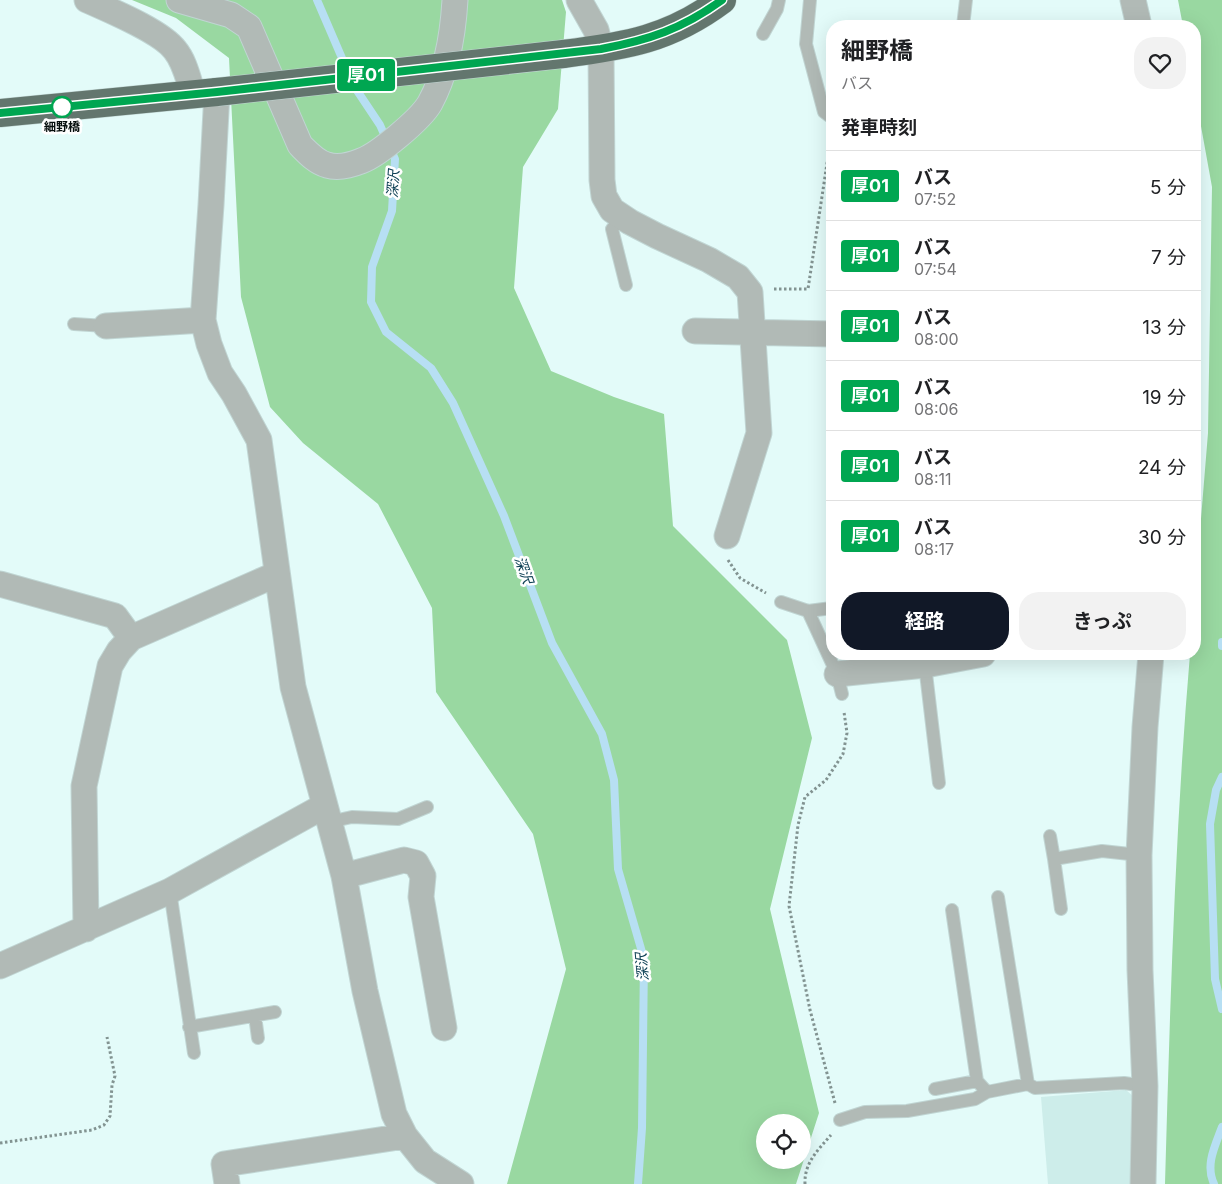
<!DOCTYPE html>
<html lang="ja">
<head>
<meta charset="utf-8">
<style>
	:root { --surface:#fff; --page:#f2f2f2; --text:#202124; --muted:#757577; --line:#e0e0e0; --accent:#111827 }
	body { margin:0; font-family:Inter,"Noto Sans JP",sans-serif; background:var(--page); color:var(--text); height:100vh; display:flex; flex-direction:column; font-size:19px; white-space:nowrap }
	* { box-sizing:border-box; margin:0 }
	p { font-size:16px; color:var(--muted) }
	.icon { flex:none; width:28px; height:28px; fill:none; stroke:currentColor; stroke-width:2; stroke-linecap:round; stroke-linejoin:round }
	.map { position:relative; flex:1; overflow:hidden }
	.sheet { position:absolute; left:826px; top:20px; width:375px; height:640px; display:flex; flex-direction:column; background:var(--surface); border-radius:20px; box-shadow:0 5px 20px #0002 }
	.sheet>* { flex:none }
	.badge { padding:0 10px; border-radius:4px; font-size:18px; line-height:32px }
	.buttons { position:absolute; left:756px; top:1114px; display:grid; gap:10px }
	.buttons a { display:grid; place-items:center; width:55px; height:55px; border-radius:50%; background:var(--surface); box-shadow:0 5px 20px #0002; font-size:25px }
	.map>.badge { position:absolute; translate:-50% -50%; box-shadow:0 0 0 2px #fff }
	h2 { padding:0 15px; font-size:19px; line-height:45px }
	.round { display:grid; place-items:center; flex:none; width:52px; height:52px; border-radius:20px; background:var(--page) }
	.headline { display:flex; align-items:center; justify-content:space-between; height:85px; padding:0 15px }
	h1 { font-size:24px; font-weight:700; line-height:38px }
	.cta { display:flex; gap:10px; margin-top:auto; padding:10px 15px }
	.cta a { flex:1; height:58px; border-radius:20px; background:var(--accent); color:#fff; font-size:20px; font-weight:700; line-height:58px; text-align:center }
	.cta a+a { background:var(--page); color:var(--text) }
	ul { padding:0; list-style:none }
	li { display:flex; align-items:center; gap:15px; height:70px; padding:0 15px; border-top:1px solid var(--line) }
	li div { flex:1 }
	li b { display:block; font-size:19px }
	li em { font-style:normal }
	li .badge { min-width:55px; font-weight:700; text-align:center }
	.map>svg:first-child { display:block }
</style>
</head>
<body>
<div class="map">
<svg width="1222" height="1184" viewBox="0 0 1222 1184">
	<rect width="100%" height="100%" fill="#e3fbf9"/>
	<path fill="#cdedea" d="M1126,1090L1135,1098V1184H1048L1041,1097Z"/>
	<path fill="#99d8a1" fill-rule="evenodd" d="M132,0H562L566,12L558,109L523,167L514,288L551,371L614,397L664,414L673,526L787,640L812,738L770,909L819,1113L796,1184H507L566,969L533,834L436,692L432,608L378,504L303,443L270,407L241,297L229,58L176,18ZM765,1122H802V1160H765Z
		M1178,0H1222V1184H1165C1170,1007 1175,830 1190,654H1195V592L1208,433L1212,187L1195,93V26H1183Z"/>
	<g fill="none" stroke-linecap="round" stroke-linejoin="round">
		<path stroke="#b7dff3" stroke-width="8" d="M317,0L348,72
			M352,83L380,125L395,159L392,211L372,267L371,302L386,332L431,368L453,403L504,516L552,643L602,734L614,780L618,869L644,959L642,1128L638,1184
			M1222,642V646
			M1222,777L1216,790L1210,824L1215,979L1222,1009
			M1214,1184C1205,1165 1215,1146 1222,1127"/>
		<defs>
			<path id="lane" d="M810,0L806,44L824,112L832,118
				M963,26L966,0
				M763,34L777,9L779,0
				M622,217L612,229L626,285
				M74,324L106,326
				M781,602L808,611L837,674L842,694
				M808,611L832,608
				M925,665L939,783
				M329,822L352,817L398,819L427,807
				M1050,836L1054,859
				M170,891L194,1053
				M998,897L1028,1084
				M1061,909L1054,859L1102,851L1139,855
				M952,910L977,1081L987,1092
				M255,1016L258,1038
				M189,1027L275,1012
				M935,1089L977,1081
				M840,1120L865,1112L907,1111L975,1099L987,1092L1028,1084L1035,1088L1124,1083L1145,1086"/>
			<path id="street" d="M87,0C109,10 161,31 175,50C185,62 188,79 193,93
				M179,0L231,15L249,27L300,145C308,153 316,162 327,165C337,168 351,165 361,161C378,155 421,119 430,103C447,72 453,34 455,0
				M579,0L596,30L601,49L602,180L604,196L612,210L630,222L657,236L709,260L738,277L750,292L759,433L727,536
				M1133,0L1139,26
				M217,92L211,205L203,320L209,344L220,373L234,394L259,440L293,687L344,876L365,991L394,1114L405,1136L425,1161L461,1184
				M106,326L203,320
				M695,331L832,334
				M0,584L115,616L131,638
				M837,674L925,665L983,654
				M344,876L404,860L416,863L423,876L421,897L444,1028
				M86,929L84,786L110,666L119,651L131,638L277,574
				M0,966L170,891L324,806
				M227,1184L224,1164L405,1136
				M1143,1184L1145,1086L1140,970L1139,855L1145,727L1151,654"/>
			<path id="highway" d="M563,54C626,46 670,39 722,0
				M0,113L217,92"/>
		</defs>
		<use href="#lane" stroke="#c0d5d3" stroke-width="14"/>
		<use href="#street" stroke="#c0d5d3" stroke-width="27"/>
		<use href="#highway" stroke="#c0d5d3" stroke-width="29"/>
		<path stroke="#829391" stroke-width="3" stroke-dasharray="2.5 2.5" stroke-linecap="butt" d="M774,289H808L831,137
			M728,560L740,578L766,593
			M835,1103L810,1010L789,906L798,825L805,797L826,780L843,754L847,733L844,712
			M0,1143L92,1130L104,1125L110,1116L112,1085L115,1076L107,1037
			M805,1184C804,1163 818,1150 831,1135"/>
		<use href="#lane" stroke="#b1bab6" stroke-width="12"/>
		<use href="#street" stroke="#b1bab6" stroke-width="25"/>
		<use href="#highway" stroke="#63766e" stroke-width="28"/>
		<defs>
			<path id="highway-bridge" d="M217,92L563,54"/>
		</defs>
		<use href="#highway-bridge" stroke="#c0d5d3" stroke-width="29" stroke-linecap="butt"/>
		<use href="#highway-bridge" stroke="#63766e" stroke-width="28"/>
	</g>
	<g fill="none" stroke-linecap="round" stroke-linejoin="round">
		<defs>
			<path id="line" d="M0,113L217,92L601,49C649,40 682,29 722,0"/>
		</defs>
		<use href="#line" stroke="#fff" stroke-width="11"/>
		<use href="#line" stroke="#00a651" stroke-width="8"/>
	</g>
	<circle fill="#fff" stroke="#00a651" stroke-width="2.5" cx="62" cy="107" r="10"/>
	<g text-anchor="middle" stroke-width="5" stroke-linejoin="round" paint-order="stroke">
		<g font-size="12" font-weight="bold" fill="#060e0d" stroke="#fff">
			<text x="62" y="131">細野橋</text>
		</g>
		<g font-size="14" font-style="italic" fill="#0e4055" stroke="#fff">
			<text transform="translate(393 184) rotate(-86)" y="5">深沢</text>
			<text transform="translate(524 570) rotate(70)" y="5">深沢</text>
			<text transform="translate(642 967) rotate(-95)" y="5">深沢</text>
		</g>
	</g>
</svg>
<div class="buttons">
<a><svg class="icon" aria-label="locate" viewBox="0 0 24 24"><circle cx="12" cy="12" r="6"/><path d="M12 2v4M12 18v4M2 12h4M18 12h4"/></svg></a>
</div>
<b class="badge" style="left:366px;top:75px;background:#00a651;color:#fff">厚01</b>
<section class="sheet">
<div class="headline"><div><h1>細野橋</h1><p>バス</p></div><a class="round"><svg class="icon" aria-label="heart" viewBox="0 0 24 24"><path d="M12 20l-8-8c-3-5 5-10 8-4 3-6 11-1 8 4z"/></svg></a></div>
<h2>発車時刻</h2>
<ul>
<li><span class="badge" style="background:#00a651;color:#fff">厚01</span><div><b>バス</b><p>07:52</p></div><em>5 分</em></li>
<li><span class="badge" style="background:#00a651;color:#fff">厚01</span><div><b>バス</b><p>07:54</p></div><em>7 分</em></li>
<li><span class="badge" style="background:#00a651;color:#fff">厚01</span><div><b>バス</b><p>08:00</p></div><em>13 分</em></li>
<li><span class="badge" style="background:#00a651;color:#fff">厚01</span><div><b>バス</b><p>08:06</p></div><em>19 分</em></li>
<li><span class="badge" style="background:#00a651;color:#fff">厚01</span><div><b>バス</b><p>08:11</p></div><em>24 分</em></li>
<li><span class="badge" style="background:#00a651;color:#fff">厚01</span><div><b>バス</b><p>08:17</p></div><em>30 分</em></li>
</ul>
<div class="cta"><a>経路</a><a>きっぷ</a></div>
</section>
</div>
</body>
</html>
